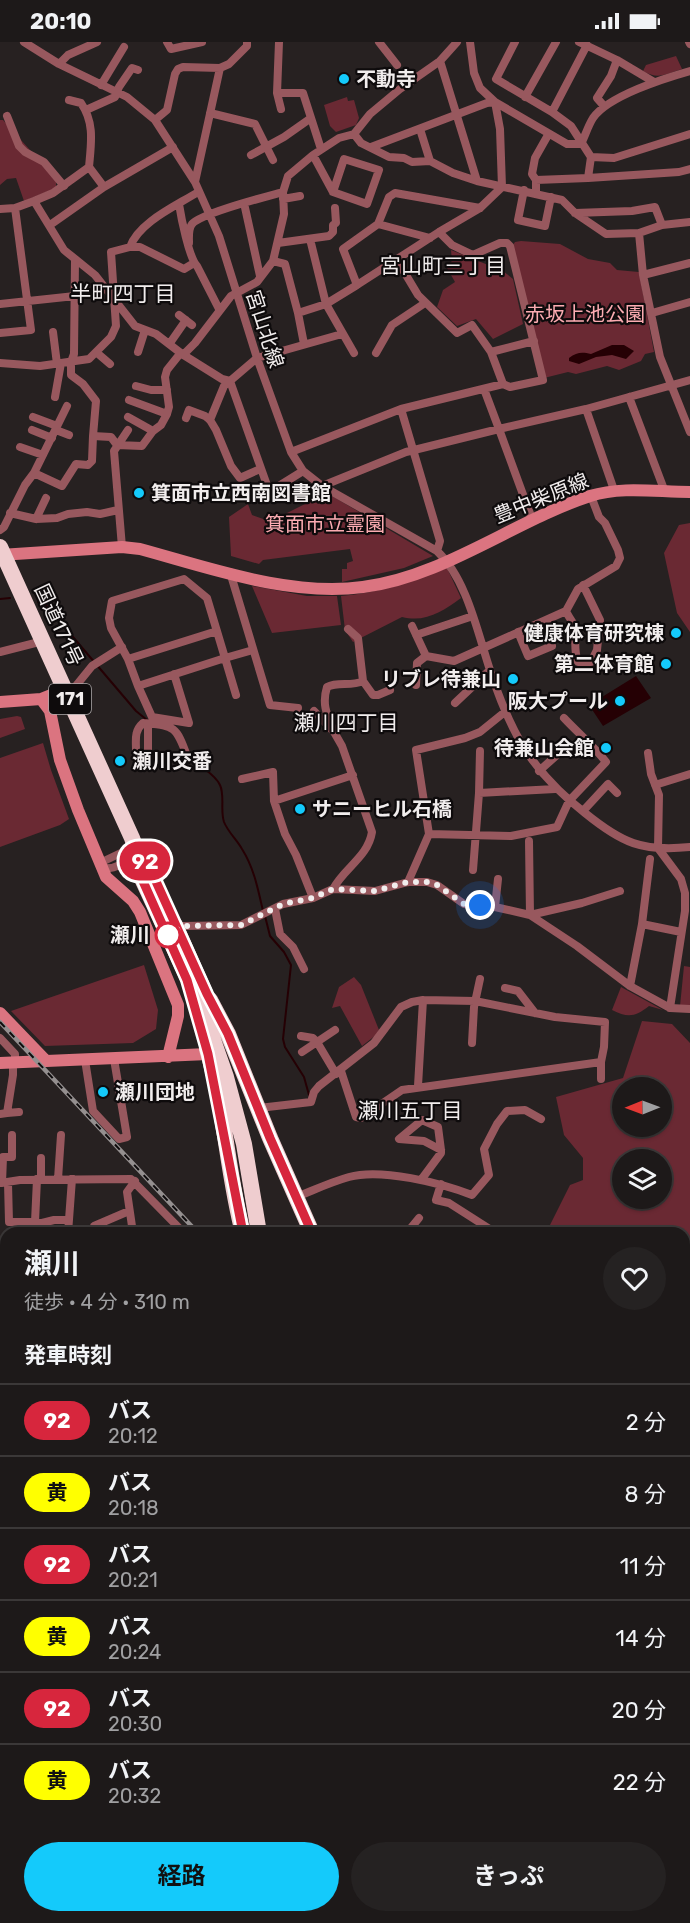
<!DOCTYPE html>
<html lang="ja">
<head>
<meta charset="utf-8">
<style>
	:root { --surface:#1d1919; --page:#252222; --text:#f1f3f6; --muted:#a0a0a2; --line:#3b3838; --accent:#14cafb }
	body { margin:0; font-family:Rubik,"Noto Sans JP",sans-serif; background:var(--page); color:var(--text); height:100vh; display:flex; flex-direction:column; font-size:22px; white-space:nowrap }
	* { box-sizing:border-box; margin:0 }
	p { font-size:20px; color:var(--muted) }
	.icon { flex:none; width:33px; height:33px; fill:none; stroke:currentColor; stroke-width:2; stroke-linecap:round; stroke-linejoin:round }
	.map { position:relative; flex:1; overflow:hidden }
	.side { position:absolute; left:0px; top:1185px; width:690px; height:696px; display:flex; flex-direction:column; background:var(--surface); border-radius:18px 18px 0 0; box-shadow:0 2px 4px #0004,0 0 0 2px var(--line) }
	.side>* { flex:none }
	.badge { padding:0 12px; border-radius:20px; font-size:21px; line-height:39px }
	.needle { width:39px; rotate:269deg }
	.tools { position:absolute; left:612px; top:1035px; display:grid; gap:12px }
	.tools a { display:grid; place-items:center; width:60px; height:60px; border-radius:50%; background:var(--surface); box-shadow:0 2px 4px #0004,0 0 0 2px var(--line); font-size:30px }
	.you { position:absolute; width:30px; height:30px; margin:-15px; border:4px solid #fff; border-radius:50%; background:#1a73e8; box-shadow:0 0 0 9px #1a73e833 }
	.map>.badge { position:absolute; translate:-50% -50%; box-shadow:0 0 0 3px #fff }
	h2 { padding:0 24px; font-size:22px; line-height:54px }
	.round { display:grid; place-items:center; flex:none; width:63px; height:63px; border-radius:32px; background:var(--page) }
	.overview { display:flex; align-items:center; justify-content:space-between; height:102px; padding:0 24px }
	h1 { font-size:28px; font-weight:700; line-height:45px }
	.cta { display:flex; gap:12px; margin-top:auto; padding:12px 24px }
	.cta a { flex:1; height:69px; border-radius:36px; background:var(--accent); color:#111; font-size:24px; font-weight:700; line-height:69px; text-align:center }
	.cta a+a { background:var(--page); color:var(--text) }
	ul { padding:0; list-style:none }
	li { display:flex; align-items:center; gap:18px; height:72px; padding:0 24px; border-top:2px solid var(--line) }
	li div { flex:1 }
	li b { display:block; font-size:22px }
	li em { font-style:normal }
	li .badge { min-width:66px; font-weight:700; text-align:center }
	.status { display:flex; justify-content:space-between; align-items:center; height:42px; padding:0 30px; background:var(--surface); direction:ltr }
	.status svg { height:16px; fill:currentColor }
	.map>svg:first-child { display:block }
</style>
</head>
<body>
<div class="status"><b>20:10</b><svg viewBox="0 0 49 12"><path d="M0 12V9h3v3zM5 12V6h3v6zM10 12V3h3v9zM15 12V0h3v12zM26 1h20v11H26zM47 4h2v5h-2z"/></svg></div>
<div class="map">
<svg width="690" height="1881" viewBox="0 0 690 1881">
	<rect width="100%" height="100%" fill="#272121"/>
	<path fill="#6a2933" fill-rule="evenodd" d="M676,14L682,27C666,32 658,38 643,29L646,23Z
		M347,55L348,59L354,58L359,76L356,83L336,90L330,84L324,63Z
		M0,78H3L56,137V146L24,159L16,136L7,137L0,143Z
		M521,199L560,202L588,217L610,221L617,228L639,230L654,310L645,312L641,319L619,328L607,324L576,332L568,330L544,336L513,203L515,200Z
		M451,208L503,229L513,237L523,282L493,297L476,277L457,284L437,265L443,248L455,240L446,224L452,219Z
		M327,451L433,514L404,526L342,540V527H347V521L353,519L350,507L263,518L259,522L231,514L229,475L248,462L252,473L266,478L281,474Z
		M690,481V590L677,571L664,511L679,483Z
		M447,526L461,556C443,569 426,581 402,575L353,600L345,588L341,554C378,551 412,540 447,526Z
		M252,544L307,554H337L341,583L272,591Z
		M17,674L21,675L25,687L0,696V677Z
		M43,701L51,728L69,777L60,783L0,805V716Z
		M144,923L158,968L156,987L133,1001L45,1004L11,969Z
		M684,924L690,925V965L680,964Z
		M354,935L361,943L379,988L376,993L362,1004L340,964L332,966L339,945Z
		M621,945L663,968L649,964C635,975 628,976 612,968Z
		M642,979L672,982L690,1001V1260L684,1261V1191H546L570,1143L583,1138V1116L564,1093L556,1055L623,1036ZM622,1046H662V1084H622ZM622,1118H662V1156H622Z"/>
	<path fill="#250004" d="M612,303H624L634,309L626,317L612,313L596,315L579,322L569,319V316C577,310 582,310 591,312Z
		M636,634L651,656L603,684L589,663Z"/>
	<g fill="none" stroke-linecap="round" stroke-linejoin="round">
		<path stroke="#250004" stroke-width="2" d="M0,557L10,556
			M38,560L44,561L136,669L147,678
			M191,714C198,725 215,731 220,743C225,754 220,768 224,780C228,790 237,798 242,807C254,826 258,847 263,869
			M265,874L270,894L284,910L291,923L283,997L285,1005L304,1035L309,1053
			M684,1779L690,1781
			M684,1867L686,1881
			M362,1881V1875"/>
		<path stroke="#250004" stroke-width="14" d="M0,1403L6,1408"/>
		<path stroke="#98585e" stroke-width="8" d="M24,0L59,22L127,55L155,78L195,140
			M167,0L171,7L202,0
			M247,0V4L229,22L220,26L195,140L219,194L257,316L291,410L303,429L322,444L437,509C466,536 477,588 489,625C510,690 531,729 585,771C622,801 642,810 690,805
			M279,0L277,51L281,67
			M379,0L397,23
			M470,0L474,31L480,46L495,60L500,87L502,145
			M515,0L496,37L552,70L571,84L591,115L588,136
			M579,0L617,18L654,40
			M689,0L690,2
			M440,19L477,139
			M59,22L68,13L97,0
			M101,43L124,5
			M277,51H303L321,107
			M525,55L556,0
			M604,64L597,56L611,34L617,18
			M86,68L115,55L119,45L132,26L138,28
			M552,70L587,3
			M210,71L255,82L273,118
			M7,74L19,104L25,110L44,120L64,144
			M155,78L167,68L175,32L178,27L183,25L220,26
			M420,87L430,119
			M354,92L361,101L389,115L404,116L412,120L430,119L453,131L477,139L562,158L575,171L606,192L639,191L662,183L690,180
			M371,105L487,61L495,60L567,102H581C585,94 588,84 593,76C608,54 665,36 690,29
			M251,113L284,95L311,76
			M313,113L333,150L367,162L379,128L344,117L333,150
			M591,115L614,116L690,92
			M89,125L104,145
			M536,138L588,136L679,130L690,127
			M524,148L518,178L545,184L551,155
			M536,151V138L532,132L535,116L548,93
			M283,157L300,154
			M34,159L53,151L89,125C91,102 95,81 81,61L69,58
			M244,161L260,234
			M179,162C181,175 189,216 197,224L219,267
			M0,167L15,166L34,159L64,208L95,233L135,284L156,292L182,312L222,337L230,339L257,316L342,292
			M575,171L632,169L655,165L662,183
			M378,182L430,196
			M50,183L104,145L173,105
			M639,191L643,233L660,315L690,390
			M310,197L326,262L354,311
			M189,201C189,195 188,187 192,182C202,171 265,155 283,150
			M278,201L329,194L333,190V183L336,181L335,166
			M130,205C139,180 176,164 198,150
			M75,218L74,312L71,320V333L83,342L96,359L93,394L111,395L117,403L142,404L153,389L161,383L167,372L169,365L165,335L167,328L179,313L185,311L195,301L231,254L257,240L273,219L284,172L283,150L288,134L313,113L339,96L354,92L370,72L400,47L440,19L457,0
			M397,218L418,253L457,291L472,283L491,310L503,342
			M273,219L285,222L298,271L304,302
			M643,233L690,221
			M357,243L343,207L378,182L389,155L395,151L480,166
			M0,262L75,254
			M298,271L326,262L357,243L439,190L480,166L502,145
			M652,271L690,260
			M179,273L192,283
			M53,290L57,322
			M0,291L31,288L15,166
			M170,301L186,278
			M96,310L110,322
			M138,310L145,288
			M491,310L534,299
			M376,311L392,283L425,261
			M0,321L40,324L89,317L111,295L116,284L111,210L130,205H140L184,227L194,221
			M136,344L151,348H167
			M484,347L499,387L586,367L690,338
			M55,355L61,321
			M629,355L665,450
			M129,358L167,372
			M401,367L440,499L437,509
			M586,367L614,448
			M33,375L57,384
			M128,375L153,389
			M186,376L189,368L205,374L210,378L216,388L231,424L240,436L260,427
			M210,378L224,344L230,339L268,446L274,447L303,429
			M32,388L52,396
			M56,388L69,393
			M20,405L43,413
			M291,410L401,367L503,342L510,345L543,338L510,204L507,201H500L473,213L452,203L439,190
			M34,431L62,444L76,422L88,423L92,419L93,394
			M322,444L406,410L499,387L532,477
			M10,471L36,477L57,476L68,472L87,470L100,472L118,468
			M36,477L46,456
			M0,488L4,485L25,443L34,431L67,364
			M122,505L114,409L128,388
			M230,530L270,663L298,666
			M184,537L207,556L225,616L138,644L128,617L111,586L109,576L112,559Z
			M566,569C568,574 572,579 574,583C577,596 573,608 578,620H591L597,608L600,578L583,543
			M412,584L426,614L454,619L566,569L578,547L616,524L620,516L618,508L605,481L599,475L591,454
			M518,590L528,614L552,604L544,579
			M416,593L473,574
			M0,610L43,599
			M128,617L217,589
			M363,639L373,653H378L390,648
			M416,643L417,621L426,614
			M138,644L152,675L189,681L174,632
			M66,647L75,645L92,624L122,605
			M236,653L225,616L253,608
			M455,661L490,628
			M314,669L334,690L342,704L372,790C368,815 344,826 333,847
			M333,687C326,671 322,661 327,645C338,639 351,645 363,639L358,596L348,587
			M136,709C136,697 134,689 143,681C174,684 176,683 187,714
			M148,710V682
			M648,711L651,732L659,753L658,806
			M539,729L557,713
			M242,737L273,730L274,759L285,792L296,813L313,856
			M655,743L690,732
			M479,751L555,747
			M274,759L353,733
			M583,769L608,742L617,751
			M429,792L511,794L557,785L569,759L606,720C594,704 578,691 564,676
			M529,799L530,873L582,861L620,849
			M658,806L681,837L685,851V869L670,966
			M125,809L137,810C128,820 115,828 102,826L104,819Z
			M473,828L479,751L480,709
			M408,840L429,792L416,708L465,696L480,690L506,669
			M495,865L498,837
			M275,867L280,892L293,905L304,927
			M642,882L681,890
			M177,887L183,884L241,883L283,862L313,856L333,847L375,849L408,840H427L437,843L464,862L495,865L530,873L577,904L630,944L670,966L690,967
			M630,944L642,882L650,817
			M505,946L518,949L535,971
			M335,988L317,1000L336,1032
			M301,994L313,996L317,1000L302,1010
			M0,996L15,1012V1021
			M472,1001L474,965L480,937
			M85,1018L93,1069L119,1097L127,1095L114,1017
			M601,1020V1037
			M418,1044L423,958
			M259,1066L311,1060L314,1050L319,1044L374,1001L401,965L412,960L423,958L475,959L555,975L605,980L604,1005L601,1020L402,1048L361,1076L356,1075L341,1029
			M7,1071L19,1070
			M0,1072L7,1071L13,1033V1021
			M41,1116V1137
			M37,1137L35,1180L42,1181V1191
			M58,1137L61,1093
			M421,1138L441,1111V1108L438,1085L422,1078L399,1097L424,1099L441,1108
			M0,1141L20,1138L131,1137L184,1191
			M2,1141L3,1115H12V1093
			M8,1141L9,1180H35
			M441,1142L436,1158L449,1161L496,1191
			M296,1155C314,1148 331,1140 349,1135C381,1126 441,1141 472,1153L489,1133L484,1107L497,1082L507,1069L525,1068L541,1077
			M42,1181L54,1178H69
			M68,1191L72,1137
			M94,1191V1184L129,1169
			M133,1191L127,1150L135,1139
			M400,1191L410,1187L419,1176
			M0,1239L5,1218
			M1,1262V1278L6,1289
			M684,1432L690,1433
			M0,1447L6,1453
			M0,1462L6,1475
			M684,1525L690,1527
			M684,1547H690
			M0,1566L6,1567
			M684,1586H690
			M684,1631L690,1629
			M0,1675L6,1676
			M0,1740L6,1737
			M0,1746L1,1757L6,1771
			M0,1816L6,1813
			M684,1835L690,1844
			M516,1875L526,1881
			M656,1875L671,1881
			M12,1881L14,1875
			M142,1881V1875
			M173,1881L174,1875
			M297,1881L301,1875
			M321,1881L326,1875"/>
		<path stroke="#db7480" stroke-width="12" d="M0,513L122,505L140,507C210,526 290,555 363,545C443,535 514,479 590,454C622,444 657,450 690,450
			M41,657L50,669L60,718L78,768L106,835L133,859L140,870L178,963V974L168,1015
			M0,660L41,657L66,647
			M0,971L46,1019
			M0,1021L208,1012
			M479,1875L485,1881"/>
		<path stroke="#efcdcf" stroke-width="16" d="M0,505L132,796L137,810L138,828L203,969L226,1035L244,1102L259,1191
			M175,883L213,969
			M210,958L228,992L270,1096L312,1191
			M207,1007C225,1067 227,1130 243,1191
			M684,1382L690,1387
			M684,1462H690
			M188,1881L193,1875
			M243,1881V1875
			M260,1881L261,1875"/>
		<defs>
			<path id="rail" d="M0,980L198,1191
				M684,1615L690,1614
				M312,1881L316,1875"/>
		</defs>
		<use href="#rail" stroke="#948f8f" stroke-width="4.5"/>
		<use href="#rail" stroke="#0e0b0c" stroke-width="2" stroke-dasharray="7" stroke-linecap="butt"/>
	</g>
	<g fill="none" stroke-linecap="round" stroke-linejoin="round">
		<defs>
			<path id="line" d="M243,1191L208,1012L187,938L138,828L137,810L149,824L207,952L228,992L270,1096L312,1191"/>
		</defs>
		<use href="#line" stroke="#fff" stroke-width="14"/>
		<use href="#line" stroke="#d7263d" stroke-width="9"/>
		<path stroke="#f1eded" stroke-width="6" stroke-dasharray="0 10.8" d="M168,893L183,884L241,883L283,862L313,856L333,847L375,849L408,840H427L437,843L464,862L480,863"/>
	</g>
	<g fill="#14cafb" stroke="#0e0b0c" stroke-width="2">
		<circle cx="344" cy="37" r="6"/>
		<circle cx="139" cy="451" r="6"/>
		<circle cx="676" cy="591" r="6"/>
		<circle cx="666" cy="622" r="6"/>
		<circle cx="513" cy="637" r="6"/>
		<circle cx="620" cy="659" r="6"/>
		<circle cx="606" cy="706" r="6"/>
		<circle cx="120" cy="719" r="6"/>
		<circle cx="300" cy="767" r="6"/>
		<circle cx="103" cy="1050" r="6"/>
	</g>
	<circle fill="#fff" stroke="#d7263d" stroke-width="3" cx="168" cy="893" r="12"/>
	<g text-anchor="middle" stroke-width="4.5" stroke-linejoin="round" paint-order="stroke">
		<rect fill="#0e0b0c" stroke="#ada9aa" stroke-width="1.5" x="49" y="642" width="42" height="30" rx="4.5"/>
		<g font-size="18" font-weight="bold" fill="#f1eded">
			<text x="70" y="663">171</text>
		</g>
		<g font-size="20" font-weight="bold" fill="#f1eded" stroke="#0e0b0c" text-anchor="start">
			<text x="356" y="44">不動寺</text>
			<text x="151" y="458">箕面市立西南図書館</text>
			<text x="664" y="598" text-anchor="end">健康体育研究棟</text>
			<text x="654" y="629" text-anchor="end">第二体育館</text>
			<text x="501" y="644" text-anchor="end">リブレ待兼山</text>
			<text x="608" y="666" text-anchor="end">阪大プール</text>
			<text x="594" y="713" text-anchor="end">待兼山会館</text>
			<text x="132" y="726">瀬川交番</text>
			<text x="312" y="774">サニーヒル石橋</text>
			<text x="115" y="1057">瀬川団地</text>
		</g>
		<g font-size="20" fill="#fcacb2" stroke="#0e0b0c">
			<text x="585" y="279">赤坂上池公園</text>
			<text x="325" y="489">箕面市立霊園</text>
		</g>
		<g font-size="20" fill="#f1eded" stroke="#0e0b0c">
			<text transform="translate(265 287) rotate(72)" y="7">宮山北線</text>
			<text transform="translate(541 456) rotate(-22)" y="7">豊中柴原線</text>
			<text transform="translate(59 583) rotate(65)" y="7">国道171号</text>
		</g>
		<g font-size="20" font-weight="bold" fill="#f1eded" stroke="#0e0b0c" text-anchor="end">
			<text x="150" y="900">瀬川</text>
		</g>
		<g font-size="21" fill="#f1eded" stroke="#0e0b0c">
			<text x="443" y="231">宮山町三丁目</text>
			<text x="123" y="259">半町四丁目</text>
			<text x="346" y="688">瀬川四丁目</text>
			<text x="410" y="1076">瀬川五丁目</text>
		</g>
	</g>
</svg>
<div class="tools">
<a><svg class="needle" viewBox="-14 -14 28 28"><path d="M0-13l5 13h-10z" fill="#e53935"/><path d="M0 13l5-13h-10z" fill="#a0a0a2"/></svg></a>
<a><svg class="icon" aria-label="layers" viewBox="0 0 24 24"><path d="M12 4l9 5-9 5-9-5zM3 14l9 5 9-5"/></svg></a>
</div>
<div class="you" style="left:480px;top:863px"></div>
<b class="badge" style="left:145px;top:819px;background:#d7263d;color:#fff">92</b>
<section class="side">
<div class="overview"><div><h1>瀬川</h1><p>徒歩 · 4 分 · 310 m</p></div><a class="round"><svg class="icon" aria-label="heart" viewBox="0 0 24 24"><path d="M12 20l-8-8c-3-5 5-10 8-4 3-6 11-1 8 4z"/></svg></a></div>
<h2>発車時刻</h2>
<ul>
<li><span class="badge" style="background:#d7263d;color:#fff">92</span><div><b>バス</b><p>20:12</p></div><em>2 分</em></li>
<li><span class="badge" style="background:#ff0;color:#111">黄</span><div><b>バス</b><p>20:18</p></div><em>8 分</em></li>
<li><span class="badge" style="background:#d7263d;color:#fff">92</span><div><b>バス</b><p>20:21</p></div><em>11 分</em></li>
<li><span class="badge" style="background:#ff0;color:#111">黄</span><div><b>バス</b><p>20:24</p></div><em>14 分</em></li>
<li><span class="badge" style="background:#d7263d;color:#fff">92</span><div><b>バス</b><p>20:30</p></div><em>20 分</em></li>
<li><span class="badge" style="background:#ff0;color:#111">黄</span><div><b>バス</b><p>20:32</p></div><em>22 分</em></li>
</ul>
<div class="cta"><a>経路</a><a>きっぷ</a></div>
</section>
</div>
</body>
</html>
